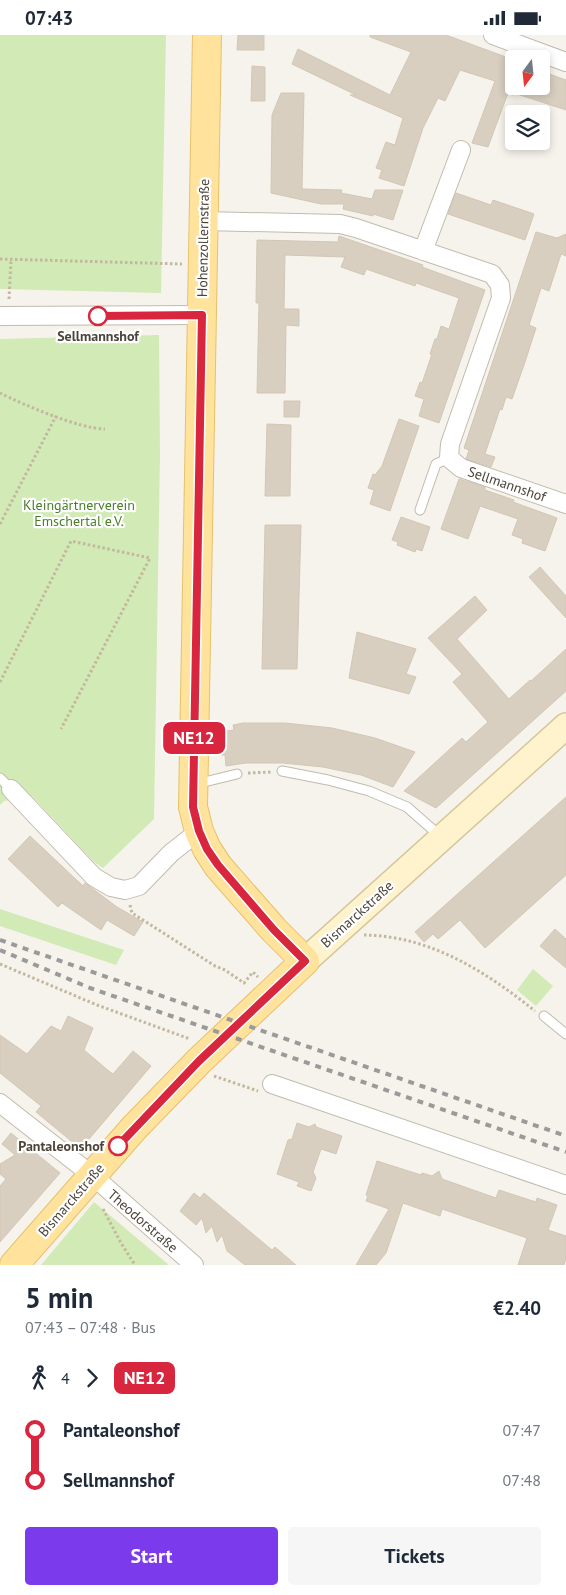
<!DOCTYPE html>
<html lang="en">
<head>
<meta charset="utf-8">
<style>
	:root { --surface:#fff; --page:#f6f6f7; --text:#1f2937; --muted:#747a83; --accent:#7c3aed }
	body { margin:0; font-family:"PT Sans",sans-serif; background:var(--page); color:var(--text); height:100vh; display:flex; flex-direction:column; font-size:19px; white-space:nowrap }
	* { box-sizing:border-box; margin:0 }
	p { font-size:16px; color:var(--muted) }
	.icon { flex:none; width:28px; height:28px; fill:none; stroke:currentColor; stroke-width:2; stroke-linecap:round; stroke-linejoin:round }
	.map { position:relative; height:1230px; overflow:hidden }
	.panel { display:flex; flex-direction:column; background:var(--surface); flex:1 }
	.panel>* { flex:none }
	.badge { padding:0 10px; border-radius:8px; font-size:18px; line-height:32px }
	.needle { width:32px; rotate:195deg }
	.buttons { position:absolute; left:505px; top:15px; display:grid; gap:10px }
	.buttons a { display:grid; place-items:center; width:45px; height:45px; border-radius:5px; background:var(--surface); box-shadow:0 2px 8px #0003; font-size:25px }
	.map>.badge { position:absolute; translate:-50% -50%; box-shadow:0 0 0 2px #fff }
	.legs { display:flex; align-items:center; gap:8px; height:55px; padding:0 25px; font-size:16px }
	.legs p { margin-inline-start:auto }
	.overview { display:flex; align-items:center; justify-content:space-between; height:85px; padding:0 25px }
	h1 { font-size:28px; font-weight:600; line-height:38px }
	.primary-button { display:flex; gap:10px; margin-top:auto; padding:10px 25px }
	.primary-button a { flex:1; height:58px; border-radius:5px; background:var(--accent); color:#fff; font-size:20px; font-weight:600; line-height:58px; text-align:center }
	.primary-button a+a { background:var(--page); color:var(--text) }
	ul { padding:0 25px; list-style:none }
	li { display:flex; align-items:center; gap:18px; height:50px; font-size:19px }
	li i { display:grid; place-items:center; width:8px; height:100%; margin:0 6px; background:currentColor }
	li i::after { content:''; width:12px; height:12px; margin:-6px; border:4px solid; border-radius:50%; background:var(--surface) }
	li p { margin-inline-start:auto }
	li:first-child i { background:linear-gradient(#0000 50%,currentColor 0) }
	li:last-child i { background:linear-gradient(currentColor 50%,#0000 0) }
	.status { display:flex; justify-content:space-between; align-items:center; height:35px; padding:0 25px; background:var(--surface); direction:ltr }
	.status svg { height:14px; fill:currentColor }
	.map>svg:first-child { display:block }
</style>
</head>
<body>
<div class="status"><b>07:43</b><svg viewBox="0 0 49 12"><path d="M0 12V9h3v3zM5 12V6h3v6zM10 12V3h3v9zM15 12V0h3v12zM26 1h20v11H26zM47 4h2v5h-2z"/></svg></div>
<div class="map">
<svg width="566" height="1230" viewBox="0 0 566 1230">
	<rect width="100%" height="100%" fill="#f6f3ec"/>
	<path fill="#d2eab5" d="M0,0H166L161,258L0,254Z
		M159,300L160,420L154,784L103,833L94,827L32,761L4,766L0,770V304Z
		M0,874L124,915L116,930L0,891Z
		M533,934L553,951L536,971L517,955Z
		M94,1167L169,1230H41Z"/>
	<path fill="#d8cfc1" stroke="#d3c7b4" d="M238,0H264V15H237Z
		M370,0H446L514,25V51H541V36L566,45V75L514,58V60L508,58L488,112L472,108L495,46L460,35L445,66L438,63L423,93L404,151L379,143L382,135L376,133L386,107L395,110L403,83L350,60H356L292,29L298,14L390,60L411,17L370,2Z
		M252,31L265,32V66H251Z
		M281,58H304L302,154L342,155L341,158L372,164L375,155H403L393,185L373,179V181L343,174L344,169H321L271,158L272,80Z
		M456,158L491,170L493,165L534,179L525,205L448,179Z
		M536,197L557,203L566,199V221L561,219L549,256L541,253L529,290L536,293L525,327L512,364L506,362L502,375L500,374L485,419L495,422L491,432L466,424L469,415L464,413Z
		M339,201L423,230L422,232L485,255L439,388L419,381L424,364L415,361L420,347L422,348L432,319H430L435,304H437L441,291L449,294L459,263L416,248L415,251L366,234L364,240L341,232L345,222L285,220L284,274H299V291L286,290L285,358H257L259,268H256L257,205L338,207Z
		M284,366H300L299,382H284Z
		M399,384L419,391L390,476L370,469L374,455L368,453L373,439L375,440L382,431Z
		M267,389L291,390L290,461H265Z
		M459,444L485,452V455L514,465L513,467L557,483L545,516L522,508L523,504L512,500L518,484L480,471L468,504L441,494Z
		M401,482L430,492L422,516L416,514L415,517L397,510L398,507L392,505Z
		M265,490H301L297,634H262Z
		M540,532L566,561V583L529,542Z
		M475,561L487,575L457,604L509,664L530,645L531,646L566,614V656L436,773L404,756L462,703L466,707L488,687L453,647L462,639L428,603Z
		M357,597L416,614L406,639L416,642L409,659L349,643Z
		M243,688H285L332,693L375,703L415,717L393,752L361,740L323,732L283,728H246L226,731L225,720H221L219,697L234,695L233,690Z
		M566,762V840L485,913L460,885L438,904L433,899L424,907L415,897Z
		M30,801L83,851L85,848L117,872L143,887L134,901L107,885L101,895L62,868L58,872L8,824Z
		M555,894L566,904V933L540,911Z
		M68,981L93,993L84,1015L110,1037L113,1039L133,1016L151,1031L84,1110H76L36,1077L41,1071L0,1038V1000L27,1019L51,991L61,996Z
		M297,1088L309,1092L315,1089L316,1092L342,1101L336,1119L321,1114L313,1137L316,1143L311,1156L297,1151L299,1147L277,1139L288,1105L292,1104Z
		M11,1098L60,1138L0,1207V1151L6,1144L0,1139V1129L15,1120L2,1109Z
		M377,1126L421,1140L422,1138L432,1141L439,1136L442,1144L496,1163L499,1155L536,1167L537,1163L557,1170L548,1195L566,1201V1223L564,1230H518L527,1203L442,1174L440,1181L403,1168L386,1218L376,1230H356L389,1174L366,1166L368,1161L366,1160Z
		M194,1158L200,1163L204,1158L272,1215L275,1212L296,1230H245L227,1216L222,1200L217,1207L212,1191L206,1198L202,1183L196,1190L180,1176Z"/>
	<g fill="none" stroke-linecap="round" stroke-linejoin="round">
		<defs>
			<path id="lane" d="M420,475L436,429L449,423
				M282,736L328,745L369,756L407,772L440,801
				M0,743L11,754
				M196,749L237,739
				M544,981L566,999"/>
			<path id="street" d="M493,0L566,27
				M203,186L340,189L356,193L492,239L500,250L501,263L450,409L449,423L461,433L566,469
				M423,216L461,115
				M0,281L202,280
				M11,754L94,842L111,852L125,855L139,851L171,818L199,796
				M272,1049L566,1150
				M0,1068L93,1141L194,1230"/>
			<path id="secondary" d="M305,926L566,691"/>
			<path id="primary" d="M14,1230L134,1093L199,1026L305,926L274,895L218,831L207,814L199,796L193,772L207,0"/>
		</defs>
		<use href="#lane" stroke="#c2bbae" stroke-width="11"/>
		<use href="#street" stroke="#c2bbae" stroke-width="20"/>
		<use href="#secondary" stroke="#d6c79b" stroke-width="28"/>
		<use href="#primary" stroke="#e6c16a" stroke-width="30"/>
		<path stroke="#c4b79f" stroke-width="3" stroke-dasharray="2.5 2.5" stroke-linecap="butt" d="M0,224L182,229
			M9,264L11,225
			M0,358C24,370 80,394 105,394
			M0,489L56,381
			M0,647L71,506L150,523L61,694
			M248,738L272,737
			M130,870L132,878L215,931L225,935L244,948L253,937L258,942
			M364,900C430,901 485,936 535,976
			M0,929L97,970L190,1004
			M214,1041L258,1056
			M103,1174L121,1208L135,1230"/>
		<use href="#lane" stroke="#fff" stroke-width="9"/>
		<use href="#street" stroke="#fff" stroke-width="18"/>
		<use href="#secondary" stroke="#fff3cd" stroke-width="25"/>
		<use href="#primary" stroke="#ffe39c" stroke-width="28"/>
		<path stroke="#9a9a9a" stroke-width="4" stroke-dasharray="6 6" stroke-linecap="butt" d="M0,905L566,1101
			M0,915L90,953L566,1117"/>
	</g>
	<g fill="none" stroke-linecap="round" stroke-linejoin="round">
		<defs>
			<path id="line-1" d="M98,281L202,280L193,772L199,796L207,814L218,830L274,895L305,926L199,1026L118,1111"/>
		</defs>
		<use href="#line-1" stroke="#fff" stroke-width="11"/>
		<use href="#line-1" stroke="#d7263d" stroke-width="8"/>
	</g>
	<g fill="#fff" stroke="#d7263d" stroke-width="2.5">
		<circle cx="98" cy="281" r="9"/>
		<circle cx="118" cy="1111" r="9"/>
	</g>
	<g text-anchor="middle" stroke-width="4.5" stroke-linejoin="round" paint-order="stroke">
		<g font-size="14" fill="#4b4439" stroke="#fff">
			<text transform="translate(203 203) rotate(-89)" y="5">Hohenzollernstraße</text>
			<text transform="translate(507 449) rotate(19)" y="5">Sellmannshof</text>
			<text transform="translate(357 879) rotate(-42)" y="5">Bismarckstraße</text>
			<text transform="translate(71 1165) rotate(-49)" y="5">Bismarckstraße</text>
			<text transform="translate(143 1186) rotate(41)" y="5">Theodorstraße</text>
		</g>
		<g font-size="14" font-weight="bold" fill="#4b4439" stroke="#fff">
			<text x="98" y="306">Sellmannshof</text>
			<text x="104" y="1116" text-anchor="end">Pantaleonshof</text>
		</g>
		<g font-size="14" fill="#4a7f2a" stroke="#fff">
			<text x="79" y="475">Kleingärtnerverein<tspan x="79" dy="16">Emschertal e.V.</tspan></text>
		</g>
	</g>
</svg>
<div class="buttons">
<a><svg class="needle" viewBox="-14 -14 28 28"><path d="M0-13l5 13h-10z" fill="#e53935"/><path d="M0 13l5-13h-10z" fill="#747a83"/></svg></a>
<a><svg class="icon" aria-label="layers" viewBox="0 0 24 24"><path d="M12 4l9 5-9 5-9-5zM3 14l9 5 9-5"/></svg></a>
</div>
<b class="badge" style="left:194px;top:703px;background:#d7263d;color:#fff">NE12</b>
</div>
<section class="panel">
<div class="overview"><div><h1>5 min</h1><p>07:43 – 07:48 · Bus</p></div><b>€2.40</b></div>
<div class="legs"><svg class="icon" aria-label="walk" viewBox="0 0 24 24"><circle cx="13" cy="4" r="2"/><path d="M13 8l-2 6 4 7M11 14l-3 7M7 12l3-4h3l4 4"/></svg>4<svg class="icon" aria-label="forward" viewBox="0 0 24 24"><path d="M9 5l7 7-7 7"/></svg><b class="badge" style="background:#d7263d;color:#fff">NE12</b></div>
<ul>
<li><i style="color:#d7263d"></i><b>Pantaleonshof</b><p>07:47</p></li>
<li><i style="color:#d7263d"></i><b>Sellmannshof</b><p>07:48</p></li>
</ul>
<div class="primary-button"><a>Start</a><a>Tickets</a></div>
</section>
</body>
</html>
